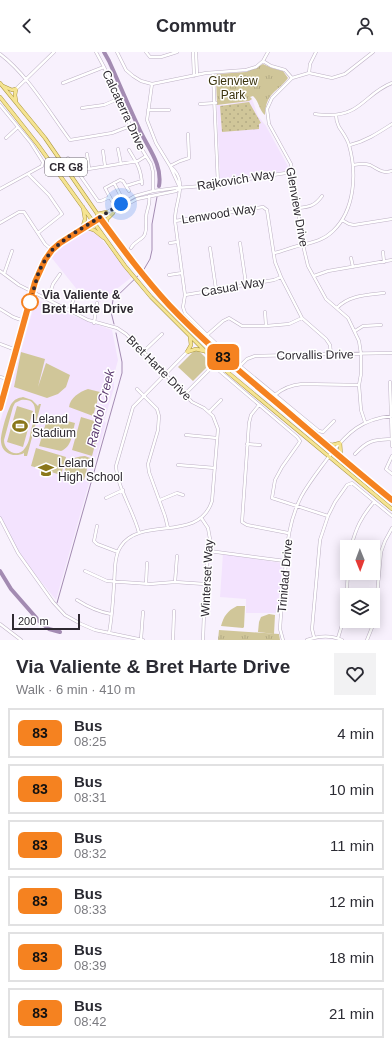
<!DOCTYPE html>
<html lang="en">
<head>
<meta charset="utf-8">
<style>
	:root { --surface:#fff; --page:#f2f2f3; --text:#2b2b33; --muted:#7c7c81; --line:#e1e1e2 }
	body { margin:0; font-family:Arial,sans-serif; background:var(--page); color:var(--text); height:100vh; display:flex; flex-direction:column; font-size:15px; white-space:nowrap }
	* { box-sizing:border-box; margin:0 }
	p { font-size:13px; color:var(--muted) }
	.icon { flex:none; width:22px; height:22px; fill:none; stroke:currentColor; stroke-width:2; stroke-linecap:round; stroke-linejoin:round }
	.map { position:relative; height:588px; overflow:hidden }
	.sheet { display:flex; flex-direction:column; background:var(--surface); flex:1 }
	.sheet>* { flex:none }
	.badge { padding:0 8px; border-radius:6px; font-size:14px; line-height:26px }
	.needle { width:26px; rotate:179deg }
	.buttons { position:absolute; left:340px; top:488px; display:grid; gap:8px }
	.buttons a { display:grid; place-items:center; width:40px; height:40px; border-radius:0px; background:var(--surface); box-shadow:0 2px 10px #0003; font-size:20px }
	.scale { position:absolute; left:12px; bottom:10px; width:68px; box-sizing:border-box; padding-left:4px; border:2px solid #2e2931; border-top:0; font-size:11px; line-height:14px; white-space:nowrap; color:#2e2931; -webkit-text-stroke:3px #fff; paint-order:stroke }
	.you { position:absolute; width:20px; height:20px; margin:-10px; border:3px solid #fff; border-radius:50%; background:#1a73e8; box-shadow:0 0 0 6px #1a73e833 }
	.map>.badge { position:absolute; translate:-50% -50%; box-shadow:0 0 0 2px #fff }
	.round { display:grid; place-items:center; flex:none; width:42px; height:42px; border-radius:0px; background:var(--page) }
	.summary { display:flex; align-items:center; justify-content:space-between; height:68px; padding:0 16px }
	h1 { font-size:19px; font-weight:700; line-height:30px }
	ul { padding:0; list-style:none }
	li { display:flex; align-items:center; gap:12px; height:50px; margin:0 8px 6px; padding:0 8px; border:2px solid var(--line); border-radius:0px }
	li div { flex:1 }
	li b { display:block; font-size:15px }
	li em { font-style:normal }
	li .badge { min-width:44px; font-weight:700; text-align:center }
	header { display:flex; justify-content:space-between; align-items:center; height:52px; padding:0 16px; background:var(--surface); font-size:18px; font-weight:700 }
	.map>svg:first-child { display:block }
</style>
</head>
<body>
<header><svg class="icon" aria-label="back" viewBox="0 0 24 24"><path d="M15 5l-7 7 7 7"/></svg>Commutr<svg class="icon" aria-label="person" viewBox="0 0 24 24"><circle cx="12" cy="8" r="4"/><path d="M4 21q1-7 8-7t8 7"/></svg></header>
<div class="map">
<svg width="392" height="588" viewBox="0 0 392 588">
	<defs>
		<pattern id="grass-dots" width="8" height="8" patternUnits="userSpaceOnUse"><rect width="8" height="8" fill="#d0c699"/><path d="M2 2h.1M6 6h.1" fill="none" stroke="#b3aa84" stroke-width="1.8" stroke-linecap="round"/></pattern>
		<pattern id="park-tufts" width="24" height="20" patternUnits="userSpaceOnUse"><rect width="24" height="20" fill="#d0c699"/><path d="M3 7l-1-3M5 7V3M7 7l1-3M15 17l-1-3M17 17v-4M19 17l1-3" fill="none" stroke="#b3aa84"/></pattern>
	</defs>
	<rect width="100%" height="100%" fill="#f8f1fd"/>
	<path fill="#f3e3fe" d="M252,47L258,64L266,74L290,118L220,129L217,53H226Z
		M91,174L132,225L100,250L83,245L51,205L56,197L73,184Z
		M36,247L74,264L112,278L118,308L114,323V336L104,369L106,371L56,548L22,506L0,464V370Z
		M223,502L282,511L279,561H246V547L220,545Z"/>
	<path fill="url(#grass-dots)" d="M249,50L261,71L259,72V77L222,80L220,54Z"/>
	<path fill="url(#park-tufts)" d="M263,12L272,16L283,19L288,26C277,41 266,40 265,63C259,58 259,49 253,44L250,45L252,47L249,49L217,53L216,26L217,22L246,20Z
		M219,578L279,582L280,588H218Z"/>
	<path fill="#d0c699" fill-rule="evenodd" d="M194,299H199L211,311L193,329L178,315Z
		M21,300L45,307L38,335L46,311L70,323L66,335L58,342L47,346L14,335Z
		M88,337L100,340L93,364L69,355C70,346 79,340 88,337Z
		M23,345L32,348L38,354L39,352H41L27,404H24V401C15,406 2,402 1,390C0,383 8,356 12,351C15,347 18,346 23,345ZM21,348C42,346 34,367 31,378C30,384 29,391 25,396C18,407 4,399 4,388L13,355L15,351Z
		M17,354L33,359L23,395L7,390Z
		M48,364L75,371C72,382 72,395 61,399L39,394Z
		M81,365L101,371L92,404L72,398Z
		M36,396L66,405L61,423L31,414Z
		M85,404L90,406L84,428L64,422C67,409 71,405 85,404Z
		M237,554H245L244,575L243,576L221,574C224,564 227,559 237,554Z
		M269,562L275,563L274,582L258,580L259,570L261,565Z"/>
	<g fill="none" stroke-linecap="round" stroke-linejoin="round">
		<path stroke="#a38bb2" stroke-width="1" d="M114,272L111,260L113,248L143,219L150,207L152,198V172L157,145
			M57,551L122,321V310L116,281"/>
		<path stroke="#a38bb2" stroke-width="4" d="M104,0L109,9C119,31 128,53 138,74C146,94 163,111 159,134
			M0,519L11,537L39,569L49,577L60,580"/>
		<defs>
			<path id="minor" d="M96,0L104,15L138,91L151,112L153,120V139
				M117,0L126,18L133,24L141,29L152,32L206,21L246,18L256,15L263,9L268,0
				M146,0L150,5H161L177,0
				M193,0L194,24
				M196,0L197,23
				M0,2C28,23 49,60 70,88L112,81L130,74
				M263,9L271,14L285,18L292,26
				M213,21L218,132
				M309,21L310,12L316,0
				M63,31L104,15
				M152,32L147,68L156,91L170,114L180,136
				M16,37L54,0
				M200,52L216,51
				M0,53L31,91L43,110L42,114L0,137
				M82,56L104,53L118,47
				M148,58H169
				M315,62C320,63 325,63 330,63C361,63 366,41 392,31
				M6,86L18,75
				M350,93C366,89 378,81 392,72
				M118,97L121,112
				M129,98C137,111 141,117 142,132
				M103,99L105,114
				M87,102L89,116
				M68,106L98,149H101L110,145
				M353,113C358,112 364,111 370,113C378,117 382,122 392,119
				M170,114C190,130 174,150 175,169L185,243L183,255L185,261L207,283L240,314L319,379L323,380L334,369
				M170,114L180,109L189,106L188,82
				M76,119L138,109L146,104
				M28,122L49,143L62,162L38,181
				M114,131L124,150
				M126,134L142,129
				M112,149L105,136L120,128L123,129L129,139
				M298,156C309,155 315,154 322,144
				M100,166L104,165L137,147L176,139L179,137
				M342,168L349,172L354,173L392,167
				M175,169L263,155L267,158L275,210L281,225L302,266L326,287L330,293L331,302
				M0,171L19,160H24L45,192L52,198
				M170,191L177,190
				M240,191L246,232
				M131,196C134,190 139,189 143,185C148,180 145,173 146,166C146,158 151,152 149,144
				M210,196L216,237
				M383,200L384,210
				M274,201C281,200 287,197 294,195C308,191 322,190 333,179C355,158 357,121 349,93C347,86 343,81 339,75C337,71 336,67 336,63
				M351,206L353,215
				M0,219L19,233L88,268L117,276L126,282L192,350L204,356L213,364L218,377L212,449C199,491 141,464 121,494C114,504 115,520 114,533C113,549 112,566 109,581
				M4,222L12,199
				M169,223L182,221
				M314,224L328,219L392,208
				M185,243L274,228L281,225
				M48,247L53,232L60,222
				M337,256C349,243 368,243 384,241
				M0,257L13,265L24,269
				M69,258C73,252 73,245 78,240
				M265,260L266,274
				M94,271L97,251
				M355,279L363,274L381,273
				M207,283L223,269L229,266L242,274H266L289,272L302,266
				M0,292L16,298
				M143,300L162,282
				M240,314L247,307L255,304L331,302L392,301
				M0,325L8,327
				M390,330L392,394
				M137,337L157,357L159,364L158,378L148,412L149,420L165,464L168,476
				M185,342L210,317L216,316L297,385L300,389L299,391L282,415L275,428L272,446L328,464
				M275,343C283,336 291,333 302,332L359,333
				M259,353L251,363L249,371L242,470L247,473L288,481
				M0,356L39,219L49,202L60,191L94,170L102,163L135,144L153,139L176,136L203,134L292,120
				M210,359L221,348
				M365,370L361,358L359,333L361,322V302L359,289L348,266L326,247L308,214L303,193L291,112L269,72L267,57L272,46L292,26L309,21L332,26L345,22L373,0
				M186,383L217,386
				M247,392L260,393
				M355,402C368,388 373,388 392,387
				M392,404L386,417L392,422
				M178,413L215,416
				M106,446L123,438
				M160,448L177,441L183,443
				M0,466L18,501L53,550L65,563L81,572L95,578L143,588
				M202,467L208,476L210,487L205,532L203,588
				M97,474L94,489L97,492L118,500
				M139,481C134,460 117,435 116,414L133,355L187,300
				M351,495C356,476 361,465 374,450
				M209,499L285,509
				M85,519L107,529L150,532L175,530L205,532
				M175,530L177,504
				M146,532L147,511
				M77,548C88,555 99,560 111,562
				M0,572L21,588
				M314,585L312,577L320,488L328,464L335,450L347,433L352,431L392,464
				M338,586L345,563L348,521
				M141,587L143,560
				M173,588L174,559
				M283,588L280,577C281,558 283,540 285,522C287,494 288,471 301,445C309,430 320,417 330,403C348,380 362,367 392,364
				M307,588C318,584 331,583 342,588
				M367,588L373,573L375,565L381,500L385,489L392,476"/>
			<path id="major" d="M0,31L45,86L127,205L170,254L225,308L392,448
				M3,34L12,38L16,37L15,43L16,49
				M0,45L38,93L125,214L151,245L219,313L392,457
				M97,162L107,160
				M85,175L94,178L104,186
				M107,176V167L113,161
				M82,177L85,167L83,155
				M187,300L196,297L204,299
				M187,300L191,293L190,285
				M325,390L332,393L340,391L341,405"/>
		</defs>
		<use href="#minor" stroke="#beb2c5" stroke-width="3.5"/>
		<use href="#major" stroke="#ab9741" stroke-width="4"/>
		<use href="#minor" stroke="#fff" stroke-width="2.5"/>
		<use href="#major" stroke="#f5e492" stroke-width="3"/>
	</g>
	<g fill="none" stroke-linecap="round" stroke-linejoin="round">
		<defs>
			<path id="line" d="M0,356L35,230L45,208L52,198L60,191L100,166C122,196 144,226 170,254C205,291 244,323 283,356C319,387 355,418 392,448"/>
		</defs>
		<use href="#line" stroke="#fff" stroke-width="9"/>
		<use href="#line" stroke="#f58220" stroke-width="6"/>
		<path stroke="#2e2931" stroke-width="4" stroke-dasharray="0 7.2" d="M30,250L39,219L45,208L52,198L68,185L121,152"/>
	</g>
	<defs>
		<symbol id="stadium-bare" viewBox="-9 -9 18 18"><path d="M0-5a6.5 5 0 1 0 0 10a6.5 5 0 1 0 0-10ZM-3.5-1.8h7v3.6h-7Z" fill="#8a771b" stroke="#fff" stroke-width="2.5" paint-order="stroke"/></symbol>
		<symbol id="school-bare" viewBox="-9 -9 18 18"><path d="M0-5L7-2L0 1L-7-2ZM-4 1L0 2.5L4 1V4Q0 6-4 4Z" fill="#8a771b" stroke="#fff" stroke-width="2.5" paint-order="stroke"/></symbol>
	</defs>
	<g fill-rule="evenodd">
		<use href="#stadium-bare" x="9" y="363" width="22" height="22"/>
		<use href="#school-bare" x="35" y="407" width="22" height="22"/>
	</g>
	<circle fill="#fff" stroke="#f58220" stroke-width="2" cx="30" cy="250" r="8"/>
	<g text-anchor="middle" stroke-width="3" stroke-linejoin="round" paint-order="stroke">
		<rect fill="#fff" stroke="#6d696f" stroke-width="1" x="45" y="106" width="42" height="18" rx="3"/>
		<g font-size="11" font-weight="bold" fill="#2e2931">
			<text x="66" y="119">CR G8</text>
		</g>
		<g font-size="12" fill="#3b330d" stroke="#fff">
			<text x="233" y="33">Glenview<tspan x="233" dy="14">Park</tspan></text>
		</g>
		<g font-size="12" fill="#2e2931" stroke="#fff">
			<text transform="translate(124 58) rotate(65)" y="4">Calcaterra Drive</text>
			<text transform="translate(236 128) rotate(-9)" y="4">Rajkovich Way</text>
			<text transform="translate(297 155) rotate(80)" y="4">Glenview Drive</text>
			<text transform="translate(219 162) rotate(-9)" y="4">Lenwood Way</text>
			<text transform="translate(233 235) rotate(-10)" y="4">Casual Way</text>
			<text transform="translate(315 303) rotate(-1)" y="4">Corvallis Drive</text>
			<text transform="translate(159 316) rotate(45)" y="4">Bret Harte Drive</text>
			<text transform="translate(285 524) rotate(-85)" y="4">Trinidad Drive</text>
			<text transform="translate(207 526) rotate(-87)" y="4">Winterset Way</text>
		</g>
		<g font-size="12" font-weight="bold" fill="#2e2931" stroke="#fff" text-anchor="start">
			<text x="42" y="247">Via Valiente &amp;<tspan x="42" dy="14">Bret Harte Drive</tspan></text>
		</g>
		<g font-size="12" fill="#2e2931" stroke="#fff" text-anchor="start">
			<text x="32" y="371">Leland<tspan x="32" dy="14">Stadium</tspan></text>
			<text x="58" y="415">Leland<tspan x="58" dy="14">High School</tspan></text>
		</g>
		<g font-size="13" font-style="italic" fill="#5c3b70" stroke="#fff">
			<text transform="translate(100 356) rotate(-76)" y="5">Randol Creek</text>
		</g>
	</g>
</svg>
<div class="buttons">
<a><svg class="needle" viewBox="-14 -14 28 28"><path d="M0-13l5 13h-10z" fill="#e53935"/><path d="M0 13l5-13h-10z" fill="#7c7c81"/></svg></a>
<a><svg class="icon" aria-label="layers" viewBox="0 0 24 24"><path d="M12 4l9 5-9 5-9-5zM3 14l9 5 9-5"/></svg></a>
</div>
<div class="scale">200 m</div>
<div class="you" style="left:121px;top:152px"></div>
<b class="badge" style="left:223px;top:305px;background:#f58220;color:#111">83</b>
</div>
<section class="sheet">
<div class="summary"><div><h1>Via Valiente &amp; Bret Harte Drive</h1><p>Walk · 6 min · 410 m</p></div><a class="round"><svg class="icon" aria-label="heart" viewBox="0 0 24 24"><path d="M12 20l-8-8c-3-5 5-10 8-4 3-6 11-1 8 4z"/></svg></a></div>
<ul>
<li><span class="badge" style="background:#f58220;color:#111">83</span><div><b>Bus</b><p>08:25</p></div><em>4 min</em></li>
<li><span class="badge" style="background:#f58220;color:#111">83</span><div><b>Bus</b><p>08:31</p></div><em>10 min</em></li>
<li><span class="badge" style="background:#f58220;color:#111">83</span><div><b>Bus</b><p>08:32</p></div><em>11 min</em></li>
<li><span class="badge" style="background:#f58220;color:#111">83</span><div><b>Bus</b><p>08:33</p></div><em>12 min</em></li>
<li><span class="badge" style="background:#f58220;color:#111">83</span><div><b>Bus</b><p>08:39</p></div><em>18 min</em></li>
<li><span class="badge" style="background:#f58220;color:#111">83</span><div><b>Bus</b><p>08:42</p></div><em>21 min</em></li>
</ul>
</section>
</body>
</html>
